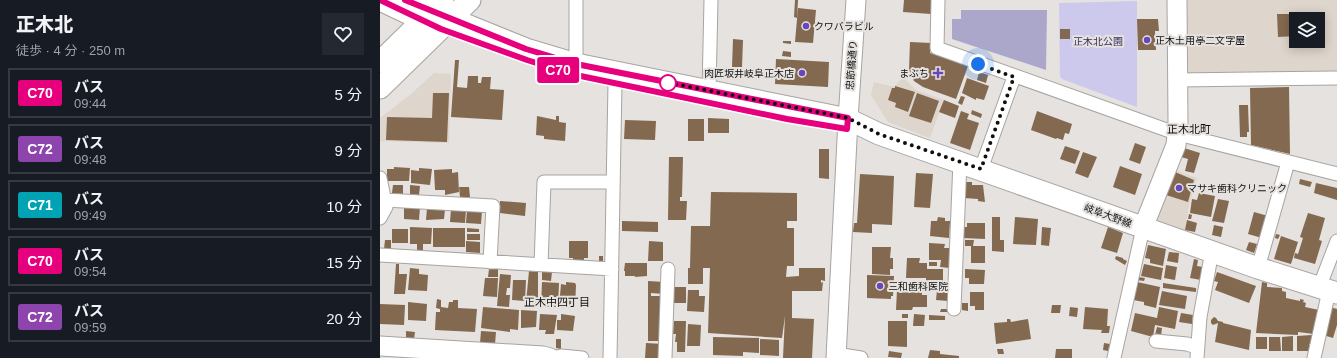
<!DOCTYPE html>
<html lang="ja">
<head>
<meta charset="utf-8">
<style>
	:root { --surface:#171b24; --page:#242831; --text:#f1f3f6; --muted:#9ea1a6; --line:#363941 }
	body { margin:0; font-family:Arial,"Noto Sans JP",sans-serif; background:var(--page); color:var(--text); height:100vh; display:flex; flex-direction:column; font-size:15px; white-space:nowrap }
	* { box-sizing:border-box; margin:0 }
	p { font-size:13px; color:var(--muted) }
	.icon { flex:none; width:22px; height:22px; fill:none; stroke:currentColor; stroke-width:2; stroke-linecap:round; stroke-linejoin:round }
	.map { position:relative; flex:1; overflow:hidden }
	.panel { display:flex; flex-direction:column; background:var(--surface); width:380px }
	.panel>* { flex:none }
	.badge { padding:0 8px; border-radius:3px; font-size:14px; line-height:26px }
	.tools { position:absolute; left:909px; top:12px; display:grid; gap:8px }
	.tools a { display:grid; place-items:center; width:36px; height:36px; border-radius:0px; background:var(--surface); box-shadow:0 2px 10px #0003; font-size:20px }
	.you { position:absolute; width:20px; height:20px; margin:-10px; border:3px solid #fff; border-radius:50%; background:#1a73e8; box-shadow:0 0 0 6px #1a73e833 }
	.map>.badge { position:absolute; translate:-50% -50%; box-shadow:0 0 0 2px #fff }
	.round { display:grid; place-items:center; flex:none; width:42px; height:42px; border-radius:0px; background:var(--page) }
	.head { display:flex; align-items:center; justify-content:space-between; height:68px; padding:0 16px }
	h1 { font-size:19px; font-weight:800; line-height:30px }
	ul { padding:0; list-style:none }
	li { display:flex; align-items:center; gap:12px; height:50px; margin:0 8px 6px; padding:0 8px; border:2px solid var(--line); border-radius:0px }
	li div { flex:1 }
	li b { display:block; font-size:15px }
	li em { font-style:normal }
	li .badge { min-width:44px; font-weight:700; text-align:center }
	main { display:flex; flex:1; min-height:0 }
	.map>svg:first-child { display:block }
</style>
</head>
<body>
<main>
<section class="panel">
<div class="head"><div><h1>正木北</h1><p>徒歩 · 4 分 · 250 m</p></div><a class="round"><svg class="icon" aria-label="heart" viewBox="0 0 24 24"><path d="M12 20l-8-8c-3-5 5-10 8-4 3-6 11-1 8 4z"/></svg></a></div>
<ul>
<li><span class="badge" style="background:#e6007e;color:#fff">C70</span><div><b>バス</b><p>09:44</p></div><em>5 分</em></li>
<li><span class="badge" style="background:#8e44ad;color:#fff">C72</span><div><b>バス</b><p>09:48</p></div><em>9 分</em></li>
<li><span class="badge" style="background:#00a3b4;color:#fff">C71</span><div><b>バス</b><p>09:49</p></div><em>10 分</em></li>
<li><span class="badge" style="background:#e6007e;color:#fff">C70</span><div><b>バス</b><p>09:54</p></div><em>15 分</em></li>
<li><span class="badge" style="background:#8e44ad;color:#fff">C72</span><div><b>バス</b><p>09:59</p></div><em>20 分</em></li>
</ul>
</section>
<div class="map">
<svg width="957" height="358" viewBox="0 0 957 358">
	<rect width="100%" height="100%" fill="#e5e2df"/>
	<path fill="#ded5cc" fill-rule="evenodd" d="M808,0H957V72L809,75L805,71L804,3ZM916,19H938V41H916Z
		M54,73L71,74L69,143L0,141V118L31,94Z
		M523,77L536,90L564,100L550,138L508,122L491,95L494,82L514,87Z
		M792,169L817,178L809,205L805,231L777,221L775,215Z"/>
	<path fill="#cdc9ed" d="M757,1V107L682,79L680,76L679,3Z"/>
	<path fill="#aba7ca" d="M581,10H667L666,70L572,39V19H581Z"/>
	<path fill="#83694f" d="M415,0H418L417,18L414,17Z
		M524,0H552L551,14L523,12Z
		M418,8L436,10L433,43L415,42Z
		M897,14H927V19H916V36L898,37Z
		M757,19H778L779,31H775L776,50H758Z
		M680,29H690V39H680Z
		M353,39L363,40L362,67H352Z
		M403,41H411V44L403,43Z
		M530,42L551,43L550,53L588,66L576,99L543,87L534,81L529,70Z
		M403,51L411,52V57L402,56Z
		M396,59L449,62L448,87L395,84Z
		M75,60H79L77,87L87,88L88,76H98V83H101L102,77H111L110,89L124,90L122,120L71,117Z
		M352,68H361V76L352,75Z
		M599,72L608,75L606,83L597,80Z
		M587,78L609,86L604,100L596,98V100L582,93Z
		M515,86L535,92L528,112L515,107L516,103L508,100L512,88H515Z
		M909,87L910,154L871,145L870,88Z
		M53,93H69L67,142L6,140L7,117L52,118Z
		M537,93L559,101L551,123L529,116Z
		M581,96L585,97L582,105L578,103Z
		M564,100L579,106L575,118L559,112Z
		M859,105H868L869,132H867V137H860Z
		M592,110L602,114L601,118L591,114Z
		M581,111L589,114L587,119L599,123L590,150L570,143Z
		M657,111L692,124L689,134L685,133L683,140L677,138L676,139L651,130Z
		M157,116L176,120V116H179V122L186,123L185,141L164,139V136L156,135Z
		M328,118L349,119V133H328Z
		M308,119H324V141H308Z
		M245,120L276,121L275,140L244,139Z
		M755,143L766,147L760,164L749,160Z
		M685,146L700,151L695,164L680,159Z
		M804,148L820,153L814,173L805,171L808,159L801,157Z
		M439,149H449V179L439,178Z
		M703,152L717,157L708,178L695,173Z
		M289,157H303L302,197H300V201H307L306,220H288Z
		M740,166L762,174L755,195L733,187Z
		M14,167L30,168L29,181H7V169H14Z
		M39,168L52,169L50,185L31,183V170L39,171Z
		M72,169V173L78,172L79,192L65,195V190H55L54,170Z
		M795,172L814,180L808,202L786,195Z
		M536,173L553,174L550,208L534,207Z
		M480,174L514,176L512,225L492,224V233L473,232L474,223H477Z
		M920,179L932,182L930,187L919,184Z
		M585,182H592V185H603L605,202L598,201V199L584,198Z
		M936,183L957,188V200L934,193Z
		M13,185H23V194L12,193Z
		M30,185L40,186L39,195L30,194Z
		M79,187H89L90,197H80Z
		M331,192L417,193V221H407V228H414V266H407L406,277L419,276V268H445V281L441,280V283L443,282L442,291H412V318L434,319L432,358H403L405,316L402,338L328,333L330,268H323V284H308V268H310L311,226H330Z
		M819,193L835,196L831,217L810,213L812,199L817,200Z
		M838,199L849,201L844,223L832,221Z
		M120,201L146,203L145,216L120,213Z
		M24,206L40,207L39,220L24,219Z
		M47,208L65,209L64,219L46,220Z
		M71,209L86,210L85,223L70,222Z
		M87,210L102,211L101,224L86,223Z
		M874,212L888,216L882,238L868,234Z
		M928,213L945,218L939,240L942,241L935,264L914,258L915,253L918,254L923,238L920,237Z
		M809,214L812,215L811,219H808Z
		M558,217L565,218V221H570L569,238L550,236L551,221H557Z
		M612,217H620V240H624V252L612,251Z
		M635,217L658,219L656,245L633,244Z
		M807,220L817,223L815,232L805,230Z
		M242,221L278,222V232L242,231Z
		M587,223H605V239L583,238V227H587Z
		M834,225L843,227L841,237L832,235Z
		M30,227L52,228L51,244H43V251H37V244H30Z
		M662,227L671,228L669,246L661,245Z
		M728,227L743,233L737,253L721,248Z
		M53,228H85V247H53Z
		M87,228L99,229V232H87Z
		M12,229H28V243H12Z
		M87,234H100V240H87Z
		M896,234L900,235L898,239L895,238Z
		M901,236L918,242L911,264L894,259Z
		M5,240H11V249H4Z
		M585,240H594L593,246H605V263H591V246H585Z
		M86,241L100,242V253L86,252Z
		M189,241H208V258H204V260H193V258H189Z
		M269,241L283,242V261H268Z
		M869,242L877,244L874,253L866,250Z
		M549,243L565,244L564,248H571L570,268L560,267L561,260H549Z
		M768,245L786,249L783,266L770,263V259L765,258Z
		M492,247H511L510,258H513V269H510V275L492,274Z
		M789,252L799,253L798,263L787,261Z
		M219,256H223V262H219Z
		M736,256L743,258V259L747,261L745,265L735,259Z
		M527,258H540L539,263H547V269H563V286H546V278H526Z
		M814,259L818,260L817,266L823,267L821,280L810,278Z
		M549,262H557V266H549Z
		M245,263H267V276L255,277V276H245V271H244Z
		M16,264H19V274H27L25,294H14Z
		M764,264L783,268L781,280L761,276Z
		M786,265L797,267L795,280L784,278Z
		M30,268L39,269V274L48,275L47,291L28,290Z
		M109,269H118V277H108Z
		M585,269L605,270L604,284H589V278H585Z
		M149,271L158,272V305L146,303Z
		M162,272H172L171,281L162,280Z
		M837,272L876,286L869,303L835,290L838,282L834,281Z
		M120,274L131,275L130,288H127L126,295H130L129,307L117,306Z
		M487,275L514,276L513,296H511V299L487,298Z
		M758,277L765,278L764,281L757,280Z
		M105,278H118L117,297L103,296Z
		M133,280H146L145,301L132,300Z
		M268,281L284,282V294L271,293V296H284L283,341H268Z
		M162,282L179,283L178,307L161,306Z
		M186,282L195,283L196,285L195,308L179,307L181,284L186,285Z
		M757,282L780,287L776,308L764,305V302L753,300Z
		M882,282L887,283V287L902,288V291L906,292V298L920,301V299L924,300L923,302L926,303L925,307L939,310L934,334L918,332V335L876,333Z
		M783,283L816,288V292L783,288Z
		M292,287H306V303H291Z
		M308,290H319V296H325L324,312L307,311Z
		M517,290H542V295H547V307H533L532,310H516Z
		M557,290H568V301L556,300Z
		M782,291L807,296L805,309L779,305Z
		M590,292H604V310H595V306H590Z
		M57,299L61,300V307L68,308L69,302H73V300H78V308L97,309L95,332L55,330L56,312H60V309L56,308Z
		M28,302L47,304L46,321L28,320Z
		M582,303H588V311L582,310Z
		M0,304L25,305L24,325L0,324Z
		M672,305H681L680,313H671Z
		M103,307L139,310L138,330L130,329V332L101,328Z
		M690,307L698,308L697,317L689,316Z
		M705,307L728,309L727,326H730L729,333H721L722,330L703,329Z
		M779,307L798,311L795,329L775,325L773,337L751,331L755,313L777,318Z
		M950,307L957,309V325L953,338L943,335Z
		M561,309H568L567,312H560Z
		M141,310L157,311L156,327L141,328Z
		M801,313L813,315L812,324L799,322Z
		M160,314L177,315L174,334H165L166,330H159Z
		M181,314L195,316L193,331L177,330V320H181Z
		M522,314H528V318H522Z
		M534,314L545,315L544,326H533Z
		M549,315L565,316V320H549Z
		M834,317L836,318L838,321L843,322V323L871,330L869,350L835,342L838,323L833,325L831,323V320Z
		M627,319H630L631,322L648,319L651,339L616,344L614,323L627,322Z
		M294,321H306L305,352H297V342H295L296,334H293Z
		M508,321H527V347L508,346Z
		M308,324L321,325L320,346H307Z
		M777,327L782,328L781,336L775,335Z
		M26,331L35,332L34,339H26Z
		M101,331L116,332L115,344L100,343Z
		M932,335V344H929V351H917V336Z
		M913,336V351H902V337Z
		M333,337L379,338V353L363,352V356L333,355Z
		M876,337H887V349H876Z
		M889,337H900L901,351H889Z
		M176,339H181V349L176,348Z
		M380,339L399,340V356L380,355Z
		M266,343L283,344L282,358H265Z
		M724,343L730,344L728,351L723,350Z
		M617,349H623L624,354H618Z
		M676,349H692V358H675Z
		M550,350L560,351V354L579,356V358H548Z
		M509,351L522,353L521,358L508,357Z"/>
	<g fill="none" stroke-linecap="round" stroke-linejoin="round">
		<defs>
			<path id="street" d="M558,0L557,48L798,134L957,174
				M196,64V0
				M798,80L957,78
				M329,91L331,0
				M601,169L634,77
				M0,178L6,207L0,218
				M5,200L113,206L110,262
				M0,255L232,269
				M161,265L164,182H233
				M878,268L908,162
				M939,288L957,241
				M574,309L580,161
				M776,341L807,344L816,347
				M456,354L481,358
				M172,358L181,356L202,358
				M230,358L235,83
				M285,358L288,269
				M734,358L763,228
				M817,358L820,317L832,251
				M934,358L949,291"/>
			<path id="secondary" d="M763,228L796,145L798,123L797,0
				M0,346L163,356L170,358
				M456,358L468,119L476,0"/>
			<path id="primary" d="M0,0L38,18
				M25,0L146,49L196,64L468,119L499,134L878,268L957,293
				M0,62L63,0
				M0,88L90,0"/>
		</defs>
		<use href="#street" stroke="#a7a4a1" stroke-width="15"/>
		<use href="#secondary" stroke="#a7a4a1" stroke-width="21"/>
		<use href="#primary" stroke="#a7a4a1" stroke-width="23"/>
		<use href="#street" stroke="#fff" stroke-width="13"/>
		<use href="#secondary" stroke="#fff" stroke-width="19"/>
		<use href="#primary" stroke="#fff" stroke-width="21"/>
	</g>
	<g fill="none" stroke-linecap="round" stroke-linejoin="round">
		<defs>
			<path id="line" d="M0,0L61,29L147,60L191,74L407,119L467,129L468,118L196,64L146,49L25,0"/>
		</defs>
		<use href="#line" stroke="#fff" stroke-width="9"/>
		<use href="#line" stroke="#e6007e" stroke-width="6"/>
		<path stroke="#12100f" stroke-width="4" stroke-dasharray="0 7.2" d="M288,83L285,82L468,118L499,134L601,169L634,77L598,64"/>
	</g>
	<g fill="#6746be" stroke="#e5e2df" stroke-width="1.5">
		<circle cx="426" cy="26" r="4"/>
		<circle cx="767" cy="40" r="4"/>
		<circle cx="422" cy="73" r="4"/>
		<path d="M556 67h4v4h4v4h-4v4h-4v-4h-4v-4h4z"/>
		<circle cx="799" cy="188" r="4"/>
		<circle cx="500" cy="286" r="4"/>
	</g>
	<circle fill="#fff" stroke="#e6007e" stroke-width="2" cx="288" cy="83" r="8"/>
	<g text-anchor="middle" stroke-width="4" stroke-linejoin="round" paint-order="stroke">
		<g font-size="10" fill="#12100f" stroke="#e5e2df" text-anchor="start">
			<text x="434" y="30">クワバラビル</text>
			<text x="775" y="44">正木土用亭二文字屋</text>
			<text x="414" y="77" text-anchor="end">肉匠坂井岐阜正木店</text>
			<text x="549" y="77" text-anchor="end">まぶち</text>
			<text x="807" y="192">マサキ歯科クリニック</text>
			<text x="508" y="290">三和歯科医院</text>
		</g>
		<g font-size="10" fill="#372d5c" stroke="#e5e2df">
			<text x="718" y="45">正木北公園</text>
		</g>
		<g font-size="10" fill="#12100f" stroke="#e5e2df">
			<text transform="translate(471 65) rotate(-86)" y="4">忠節橋通り</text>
			<text transform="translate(728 215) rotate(20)" y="4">岐阜大野線</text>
		</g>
		<g font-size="11" fill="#12100f" stroke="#e5e2df">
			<text x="809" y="133">正木北町</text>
			<text x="177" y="306">正木中四丁目</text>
		</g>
	</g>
</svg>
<div class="tools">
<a><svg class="icon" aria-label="layers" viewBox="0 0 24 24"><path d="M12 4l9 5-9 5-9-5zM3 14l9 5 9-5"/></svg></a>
</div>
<div class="you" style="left:598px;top:64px"></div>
<b class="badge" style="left:178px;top:70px;background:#e6007e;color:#fff">C70</b>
</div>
</main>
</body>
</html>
